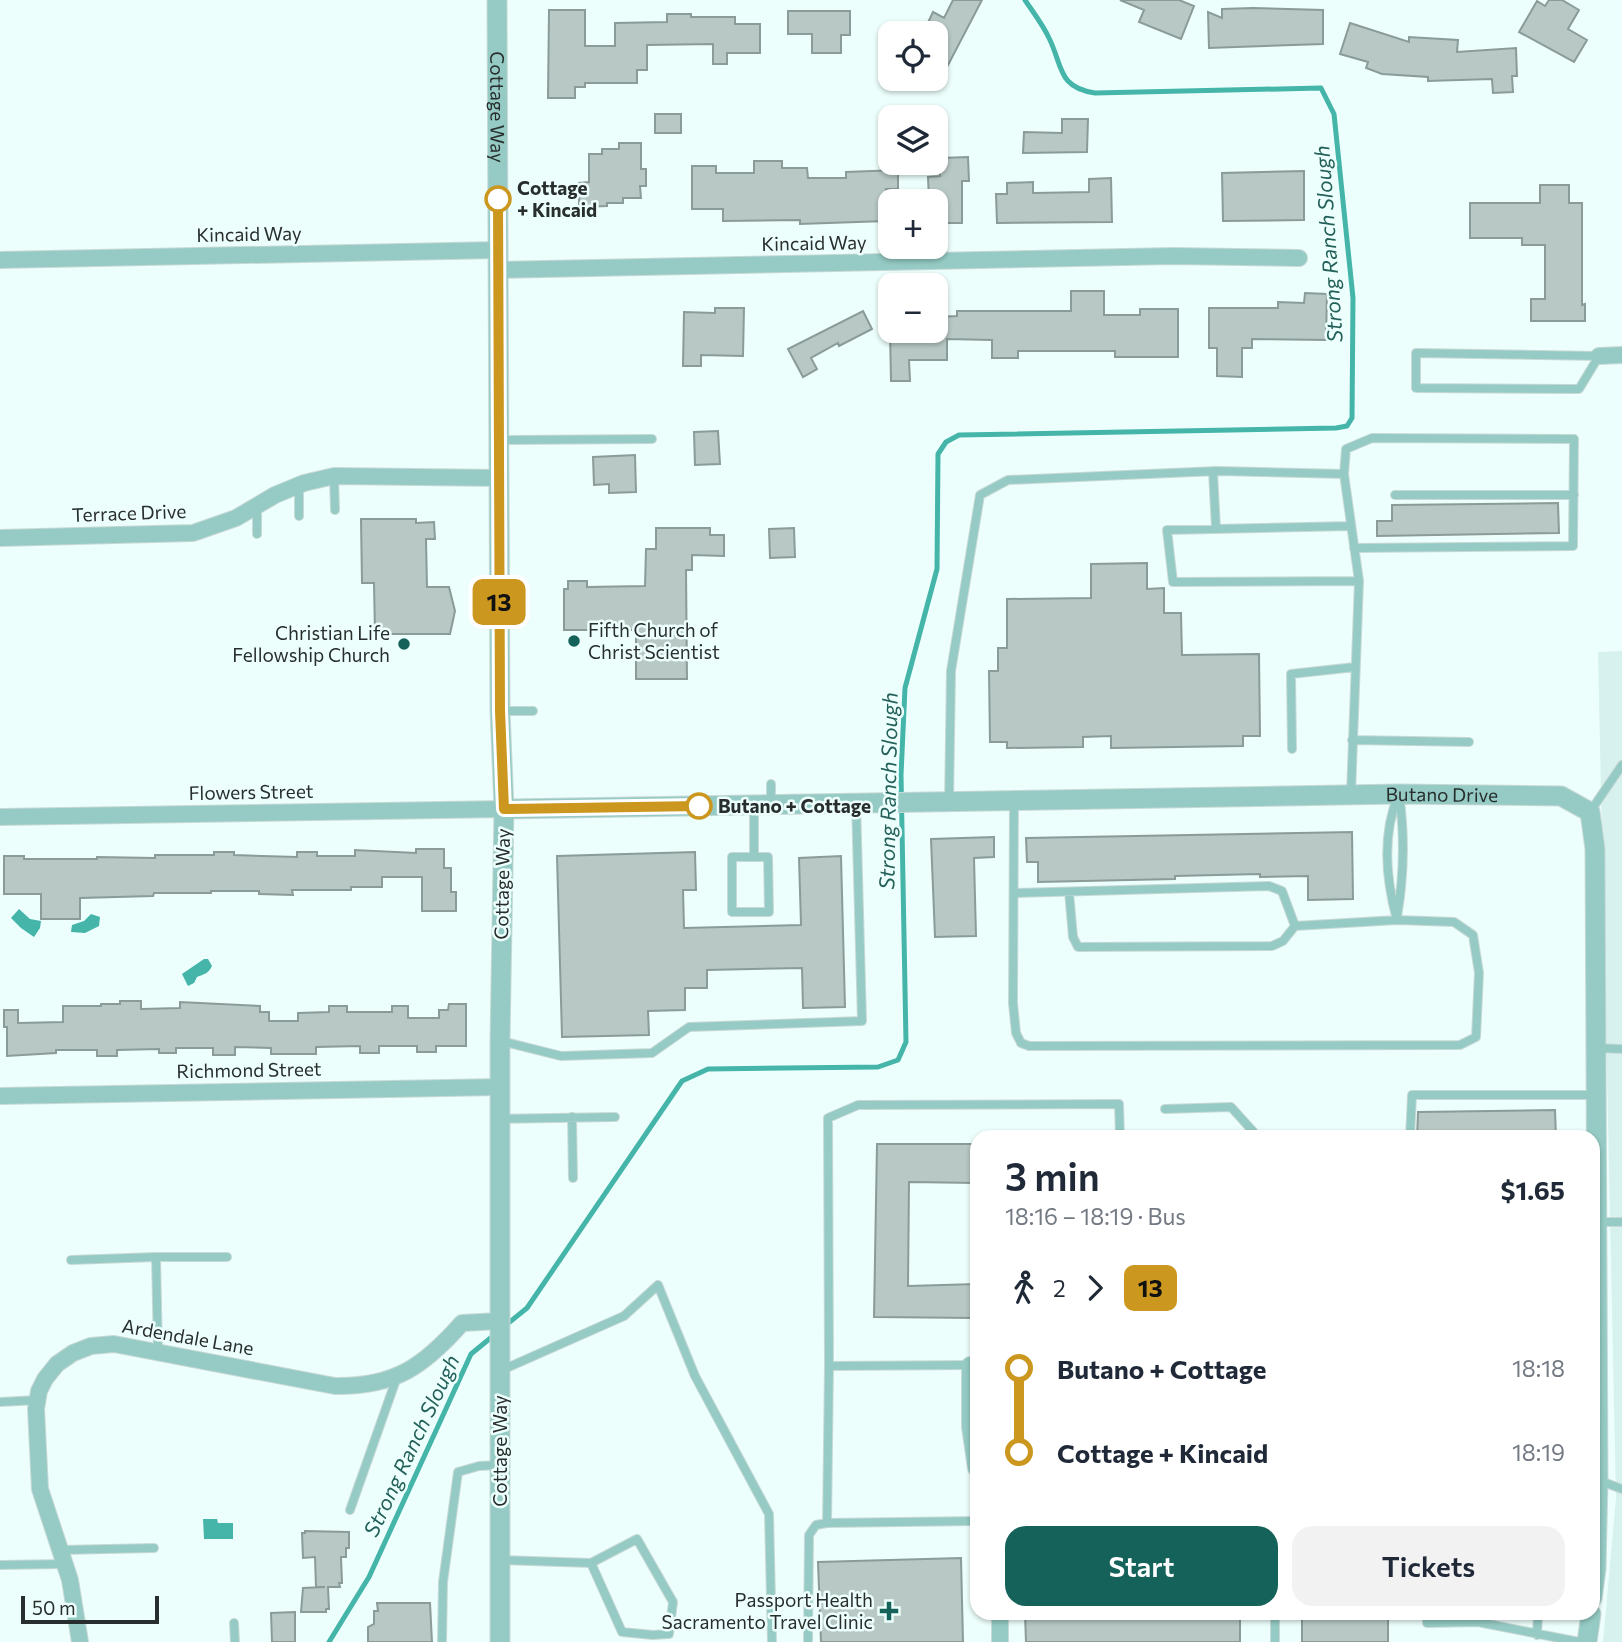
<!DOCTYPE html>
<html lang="en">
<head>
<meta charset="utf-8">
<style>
	:root { --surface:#fff; --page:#f2f2f3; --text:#1f2937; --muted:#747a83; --accent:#15625b }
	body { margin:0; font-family:Commissioner,sans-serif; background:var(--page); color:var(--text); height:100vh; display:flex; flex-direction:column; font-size:26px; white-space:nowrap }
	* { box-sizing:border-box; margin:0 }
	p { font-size:23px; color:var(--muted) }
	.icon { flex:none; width:38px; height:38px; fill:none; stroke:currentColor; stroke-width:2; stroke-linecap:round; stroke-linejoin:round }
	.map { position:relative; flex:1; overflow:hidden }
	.details { position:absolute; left:970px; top:1130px; width:630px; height:490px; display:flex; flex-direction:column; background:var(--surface); border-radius:21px; box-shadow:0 2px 5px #0004 }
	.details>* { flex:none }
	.badge { padding:0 14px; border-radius:10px; font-size:24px; line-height:46px }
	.tools { position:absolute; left:878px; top:21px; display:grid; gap:14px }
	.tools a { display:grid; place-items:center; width:70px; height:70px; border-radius:14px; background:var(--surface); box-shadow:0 2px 5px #0004; font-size:35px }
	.scale { position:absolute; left:21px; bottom:18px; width:138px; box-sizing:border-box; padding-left:7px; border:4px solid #272e2d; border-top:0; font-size:19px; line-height:24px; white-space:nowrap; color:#272e2d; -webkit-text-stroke:5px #edfffc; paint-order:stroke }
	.map>.badge { position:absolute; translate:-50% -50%; box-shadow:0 0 0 4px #fff }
	.legs { display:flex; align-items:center; gap:10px; height:77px; padding:0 35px; font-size:23px }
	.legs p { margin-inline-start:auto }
	.head { display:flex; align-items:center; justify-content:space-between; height:119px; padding:0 35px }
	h1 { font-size:38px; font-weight:600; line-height:52px }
	.action { display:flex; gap:14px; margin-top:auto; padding:14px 35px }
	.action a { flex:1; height:80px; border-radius:21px; background:var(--accent); color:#fff; font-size:28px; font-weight:600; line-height:80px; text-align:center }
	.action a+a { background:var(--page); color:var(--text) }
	ul { padding:0 35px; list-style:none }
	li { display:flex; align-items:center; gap:24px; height:84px; font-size:26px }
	li i { display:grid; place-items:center; width:10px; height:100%; margin:0 9px; background:currentColor }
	li i::after { content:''; width:18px; height:18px; margin:-9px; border:5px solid; border-radius:50%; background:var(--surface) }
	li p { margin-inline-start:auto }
	li:first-child i { background:linear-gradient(#0000 50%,currentColor 0) }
	li:last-child i { background:linear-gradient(currentColor 50%,#0000 0) }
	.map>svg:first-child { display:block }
</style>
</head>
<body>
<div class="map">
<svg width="1622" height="1642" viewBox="0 0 1622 1642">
	<rect width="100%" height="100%" fill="#edfffc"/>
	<path fill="#d7f2ee" d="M1622,651V1642H1603L1616,1498L1598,652Z"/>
	<path fill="#45b5aa" d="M19,909L30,919L41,921L40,928L34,937L21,928L11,918Z
		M91,914L100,917L99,926L85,933L71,932L72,925L84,921Z
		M204,959H208L212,966C208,974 204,974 197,977L194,983L188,986L182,974Z
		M203,1519H217L218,1523H233V1539H204Z"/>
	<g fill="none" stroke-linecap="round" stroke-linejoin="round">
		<path stroke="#45b5aa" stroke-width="5" d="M506,1325L527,1308L682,1081L708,1069L878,1067L898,1060L906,1042L901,775L905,688L937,569L938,454L946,442L959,435L1336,428L1347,426L1352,418L1353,298L1334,114L1321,88L1095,93C1057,87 1063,66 1049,38C1043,25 1033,12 1025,0
			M329,1642L369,1577L471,1354L493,1336"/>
	</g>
	<path fill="#b7c8c5" stroke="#8a9b98" stroke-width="2" d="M953,0H982L936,88V33H923L933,12L944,18Z
		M1120,0H1179L1194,6L1181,39L1139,22L1144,10Z
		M1549,0H1562L1579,10L1568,29L1587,40L1574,62L1519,32L1537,1L1545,6Z
		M1253,8L1323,10V44L1209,48L1208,12L1222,18V9Z
		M549,10H585V46H615V23L667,22V14H691V17H735V24H760V53H727V64H713V44L647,45V70H637V83H585V87H575V98H548Z
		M788,11H850V35H841V53H812V34H788Z
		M1350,23L1409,42V37L1458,40L1457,52L1516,48L1517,76H1512L1513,92L1493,93L1492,79L1428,81V77L1382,74L1366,68L1368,62L1340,54Z
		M655,114H681V133H655Z
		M1062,119H1088L1087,152L1023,153L1024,132L1062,133Z
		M619,143H641V169H646V186H640L641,198H623V203H607V206L579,207V183L589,182V154H602V149H619Z
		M968,157L969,181H962V223H936V201H929L928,177L940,176V158Z
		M754,161H782V168H807L808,178H846V172L898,170V189H886V221L800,224V220L723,221V209H692V166H716V173H754Z
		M1304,171V220L1223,221L1222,173Z
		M1111,178L1112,222L997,223L996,194H1007V183L1033,182V193L1089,192V179Z
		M1540,185H1569V203H1582V305L1585,304V321H1531V299H1545V245H1522V238H1470V203H1540Z
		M1071,291H1104V315H1140V309H1178V357H1115V351H1018V358H992V340L947,339V360H909L910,381H891L890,331H936V317L957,316V311H1071Z
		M1305,293L1327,294L1326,340L1252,339V348H1242V377L1217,376V348H1209V308H1278V302L1304,303Z
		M715,308H744L743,356L701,355V366H683L684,312L715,313Z
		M863,311L872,329L839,346L838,343L811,358L817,369L803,377L788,349Z
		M718,431L720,464L695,465L694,432Z
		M635,455L636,492L609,493V484L594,485L593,457Z
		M1558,503L1559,533L1377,536V521H1392V505Z
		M361,519H416V523L434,522L435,539H426L427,587H449L455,611L450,634H375L374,583H362Z
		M656,528H710V535H724V556L692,555V570H686L687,679H636V630H564V589H568V581H587V587L645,586L646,549H656Z
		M794,528L795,557L770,558L769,529Z
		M1147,563V589L1164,588V613H1181L1182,655L1259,654L1260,736H1243V746L1111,748V736L1083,737V747L1007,748V742H990L989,671H998V648H1007V599L1091,598V564Z
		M1352,832L1353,899L1308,900V876L1260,877V874L1175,876V879L1038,882V862H1027L1026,838Z
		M994,837V857L974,858L976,936L935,937L931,839Z
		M416,849H444V868H451V892H456V911H422V877H382V887H351V890H292L293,895L259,894V891H211V893H154L153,896L80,898V919H41V894H4V856H24V859H97V857L155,858V855H214V852H234V855L297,857V852H317V856H355V850L416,853Z
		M695,852L696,890H683L684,928L801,925L799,858L841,856L845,1007L803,1008L802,968L707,970V988H685V1010L648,1011L649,1035L562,1037L557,856Z
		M120,1001H141V1009L180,1008V1002L260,1006V1012H269V1021H298V1013L329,1012V1006H347V1012H392V1006H408V1018H439V1010H448L449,1004H466V1046H436V1052H417V1046H379V1053H360V1046L316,1047V1054H271V1048L235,1047V1055H213V1048H176V1053H159V1049L117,1050V1056H97V1050H56V1053L7,1056V1027H4V1010H18V1023L63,1022V1006H101V1004H120Z
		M1555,1110L1556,1138H1417L1418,1112Z
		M877,1144H976V1183L909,1182L908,1286L976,1284V1318L874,1317Z
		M305,1531L349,1532V1548H346V1557H341L342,1583H339L340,1587H328L329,1609H326V1612H301L303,1588L325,1587H316L315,1557L303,1558L302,1533H305Z
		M961,1558L963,1642H821L818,1562Z
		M377,1603H430L432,1642H368V1627L374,1624V1611H378Z
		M295,1612V1642H272L271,1613Z
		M1025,1614H1240V1642H1026Z
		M1302,1614H1388V1642H1302Z"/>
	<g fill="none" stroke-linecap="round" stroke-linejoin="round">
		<defs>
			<path id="service" d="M1416,353L1599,356L1579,389L1416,388Z
				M499,440L652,439
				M1213,471L1216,529
				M1344,474L1346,449L1372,438L1574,439L1573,546L1354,548
				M334,476L335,510
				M299,485V516
				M1395,495H1574
				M257,506V534
				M1351,526L1167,530L1173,582L1359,581
				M500,711H533
				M1352,740L1469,742
				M1292,749L1291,674L1355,667
				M771,784V805
				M1014,801L1013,1003L1016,1033L1021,1043L1029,1046L1460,1045L1476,1037L1479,973L1473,935L1454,922L1397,920L1295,926L1283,941L1272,946L1078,947L1073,937L1069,892
				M949,802L951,671L980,495L1008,480L1217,471L1344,474L1359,581L1351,794
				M1590,812L1622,765
				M754,857H732V912H769L768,857H754V805
				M1014,893L1269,886L1282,891L1295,926
				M1397,917C1404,876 1405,835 1399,794
				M1397,920C1386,880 1382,835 1398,796
				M501,1041L561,1056L652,1053L689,1027L862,1021L856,803
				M1597,1048L1622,1049
				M1165,1109L1231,1107L1259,1138
				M572,1117L573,1178
				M500,1119L615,1117
				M1410,1138L1412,1095H1595
				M1597,1222H1622
				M71,1260L156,1257
				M158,1352L156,1257H227
				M829,1366L828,1118L858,1105L1119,1104L1120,1138
				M502,1370L624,1316L658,1285L695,1376L769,1514L772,1642
				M0,1402L38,1400
				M1598,1480L1622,1489
				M350,1510L397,1377
				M827,1523L829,1366L973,1365
				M61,1550L154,1548
				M500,1560L591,1563L637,1539L673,1602L669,1634L653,1635L622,1632L591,1563
				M0,1565L65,1564
				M1275,1614V1642
				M1427,1614V1623L1478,1622L1579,1642
				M234,1623L235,1642
				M1537,1635L1538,1614
				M442,1642L443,1582L458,1472L479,1466L500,1465
				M808,1642L809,1535L816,1525L827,1523L976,1521"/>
			<path id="minor" d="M0,260L498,250
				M498,270L1173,256L1299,258
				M1599,356L1622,355
				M0,538L193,533L236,518L275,495L304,483L334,476L499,478
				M0,817L504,809
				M0,1096L500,1087
				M970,1365V1427L976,1468
				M1000,1614V1642
				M80,1642L70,1580L40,1489L36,1409L39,1391L45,1379L57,1364L73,1353L91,1346L114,1344L335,1386C395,1387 424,1366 462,1323L499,1321"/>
			<g id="tertiary">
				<path id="s1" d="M497,0L500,711L504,809L500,1041V1642"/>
				<path id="s2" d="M504,809L1399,794L1561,796L1590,812L1595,849L1598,1480L1596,1569L1592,1598"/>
				<path d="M1587,1642L1591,1614"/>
			</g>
		</defs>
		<use href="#service" stroke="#c9d9d7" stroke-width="10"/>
		<use href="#minor" stroke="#c9d9d7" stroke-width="18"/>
		<use href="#tertiary" stroke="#c9d9d7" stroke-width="21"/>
		<use href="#service" stroke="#95cbc4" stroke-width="8"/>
		<use href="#minor" stroke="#95cbc4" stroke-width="16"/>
		<use href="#tertiary" stroke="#95cbc4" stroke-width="19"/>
	</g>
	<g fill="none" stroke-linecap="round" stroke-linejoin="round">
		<defs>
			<path id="line-1" d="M498,199L500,711L504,809L699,806"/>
		</defs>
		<use href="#line-1" stroke="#fff" stroke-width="16"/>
		<use href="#line-1" stroke="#cb971e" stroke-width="10"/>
	</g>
	<g fill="#fff" stroke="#cb971e" stroke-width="3.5">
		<circle cx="498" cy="199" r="12"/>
		<circle cx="699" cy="806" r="12"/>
	</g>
	<g fill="#15625b" stroke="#edfffc" stroke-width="2.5">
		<circle cx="574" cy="641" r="7"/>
		<circle cx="404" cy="644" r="7"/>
		<path d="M885.5 1600.5h7v7h7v7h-7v7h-7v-7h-7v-7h7z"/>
	</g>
	<g text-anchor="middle" stroke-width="5" stroke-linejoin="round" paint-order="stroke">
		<g font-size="19" fill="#272e2d" stroke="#edfffc">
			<text dy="7" stroke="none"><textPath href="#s1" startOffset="107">Cottage Way</textPath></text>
			<text transform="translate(249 234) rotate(-1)" y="7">Kincaid Way</text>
			<text transform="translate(814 243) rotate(-1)" y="7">Kincaid Way</text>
			<text transform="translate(129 513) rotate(-2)" y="7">Terrace Drive</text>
			<text transform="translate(251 792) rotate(-1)" y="7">Flowers Street</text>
			<text dy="7" stroke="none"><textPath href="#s2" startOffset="938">Butano Drive</textPath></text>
			<text transform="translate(502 884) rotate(-89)" y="7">Cottage Way</text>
			<text transform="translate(249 1070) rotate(-1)" y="7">Richmond Street</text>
			<text transform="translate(188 1337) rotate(10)" y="7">Ardendale Lane</text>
			<text transform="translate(500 1451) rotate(-90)" y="7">Cottage Way</text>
		</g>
		<g font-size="19" font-weight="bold" fill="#272e2d" stroke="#edfffc" text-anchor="start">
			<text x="517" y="195">Cottage<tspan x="517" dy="22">+ Kincaid</tspan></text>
			<text x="718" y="813">Butano + Cottage</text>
		</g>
		<g font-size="19" fill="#272e2d" stroke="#edfffc" text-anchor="end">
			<text x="588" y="637" text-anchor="start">Fifth Church of<tspan x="588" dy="22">Christ Scientist</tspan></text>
			<text x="390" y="640">Christian Life<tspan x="390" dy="22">Fellowship Church</tspan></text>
			<text x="873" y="1607">Passport Health<tspan x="873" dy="22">Sacramento Travel Clinic</tspan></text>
		</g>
		<g font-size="21" font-style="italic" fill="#24605a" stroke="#edfffc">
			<text transform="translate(1329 244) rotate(-94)" y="7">Strong Ranch Slough</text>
			<text transform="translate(889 791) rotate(-89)" y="7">Strong Ranch Slough</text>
			<text transform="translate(412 1446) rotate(-65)" y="7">Strong Ranch Slough</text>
		</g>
	</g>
</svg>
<div class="tools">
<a><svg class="icon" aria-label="locate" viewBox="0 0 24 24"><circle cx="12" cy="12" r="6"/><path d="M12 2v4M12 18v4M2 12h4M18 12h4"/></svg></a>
<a><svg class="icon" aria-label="layers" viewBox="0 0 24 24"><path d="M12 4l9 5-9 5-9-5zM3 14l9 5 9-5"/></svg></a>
<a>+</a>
<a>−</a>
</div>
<div class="scale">50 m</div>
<b class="badge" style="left:499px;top:602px;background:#cb971e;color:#111">13</b>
<section class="details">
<div class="head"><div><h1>3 min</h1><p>18:16 – 18:19 · Bus</p></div><b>$1.65</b></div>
<div class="legs"><svg class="icon" aria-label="walk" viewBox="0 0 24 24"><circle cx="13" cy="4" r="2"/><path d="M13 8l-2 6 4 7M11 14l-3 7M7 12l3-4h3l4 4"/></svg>2<svg class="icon" aria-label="forward" viewBox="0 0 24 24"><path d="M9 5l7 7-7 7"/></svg><b class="badge" style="background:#cb971e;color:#111">13</b></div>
<ul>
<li><i style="color:#cb971e"></i><b>Butano + Cottage</b><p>18:18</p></li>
<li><i style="color:#cb971e"></i><b>Cottage + Kincaid</b><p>18:19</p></li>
</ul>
<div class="action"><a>Start</a><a>Tickets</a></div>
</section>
</div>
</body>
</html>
